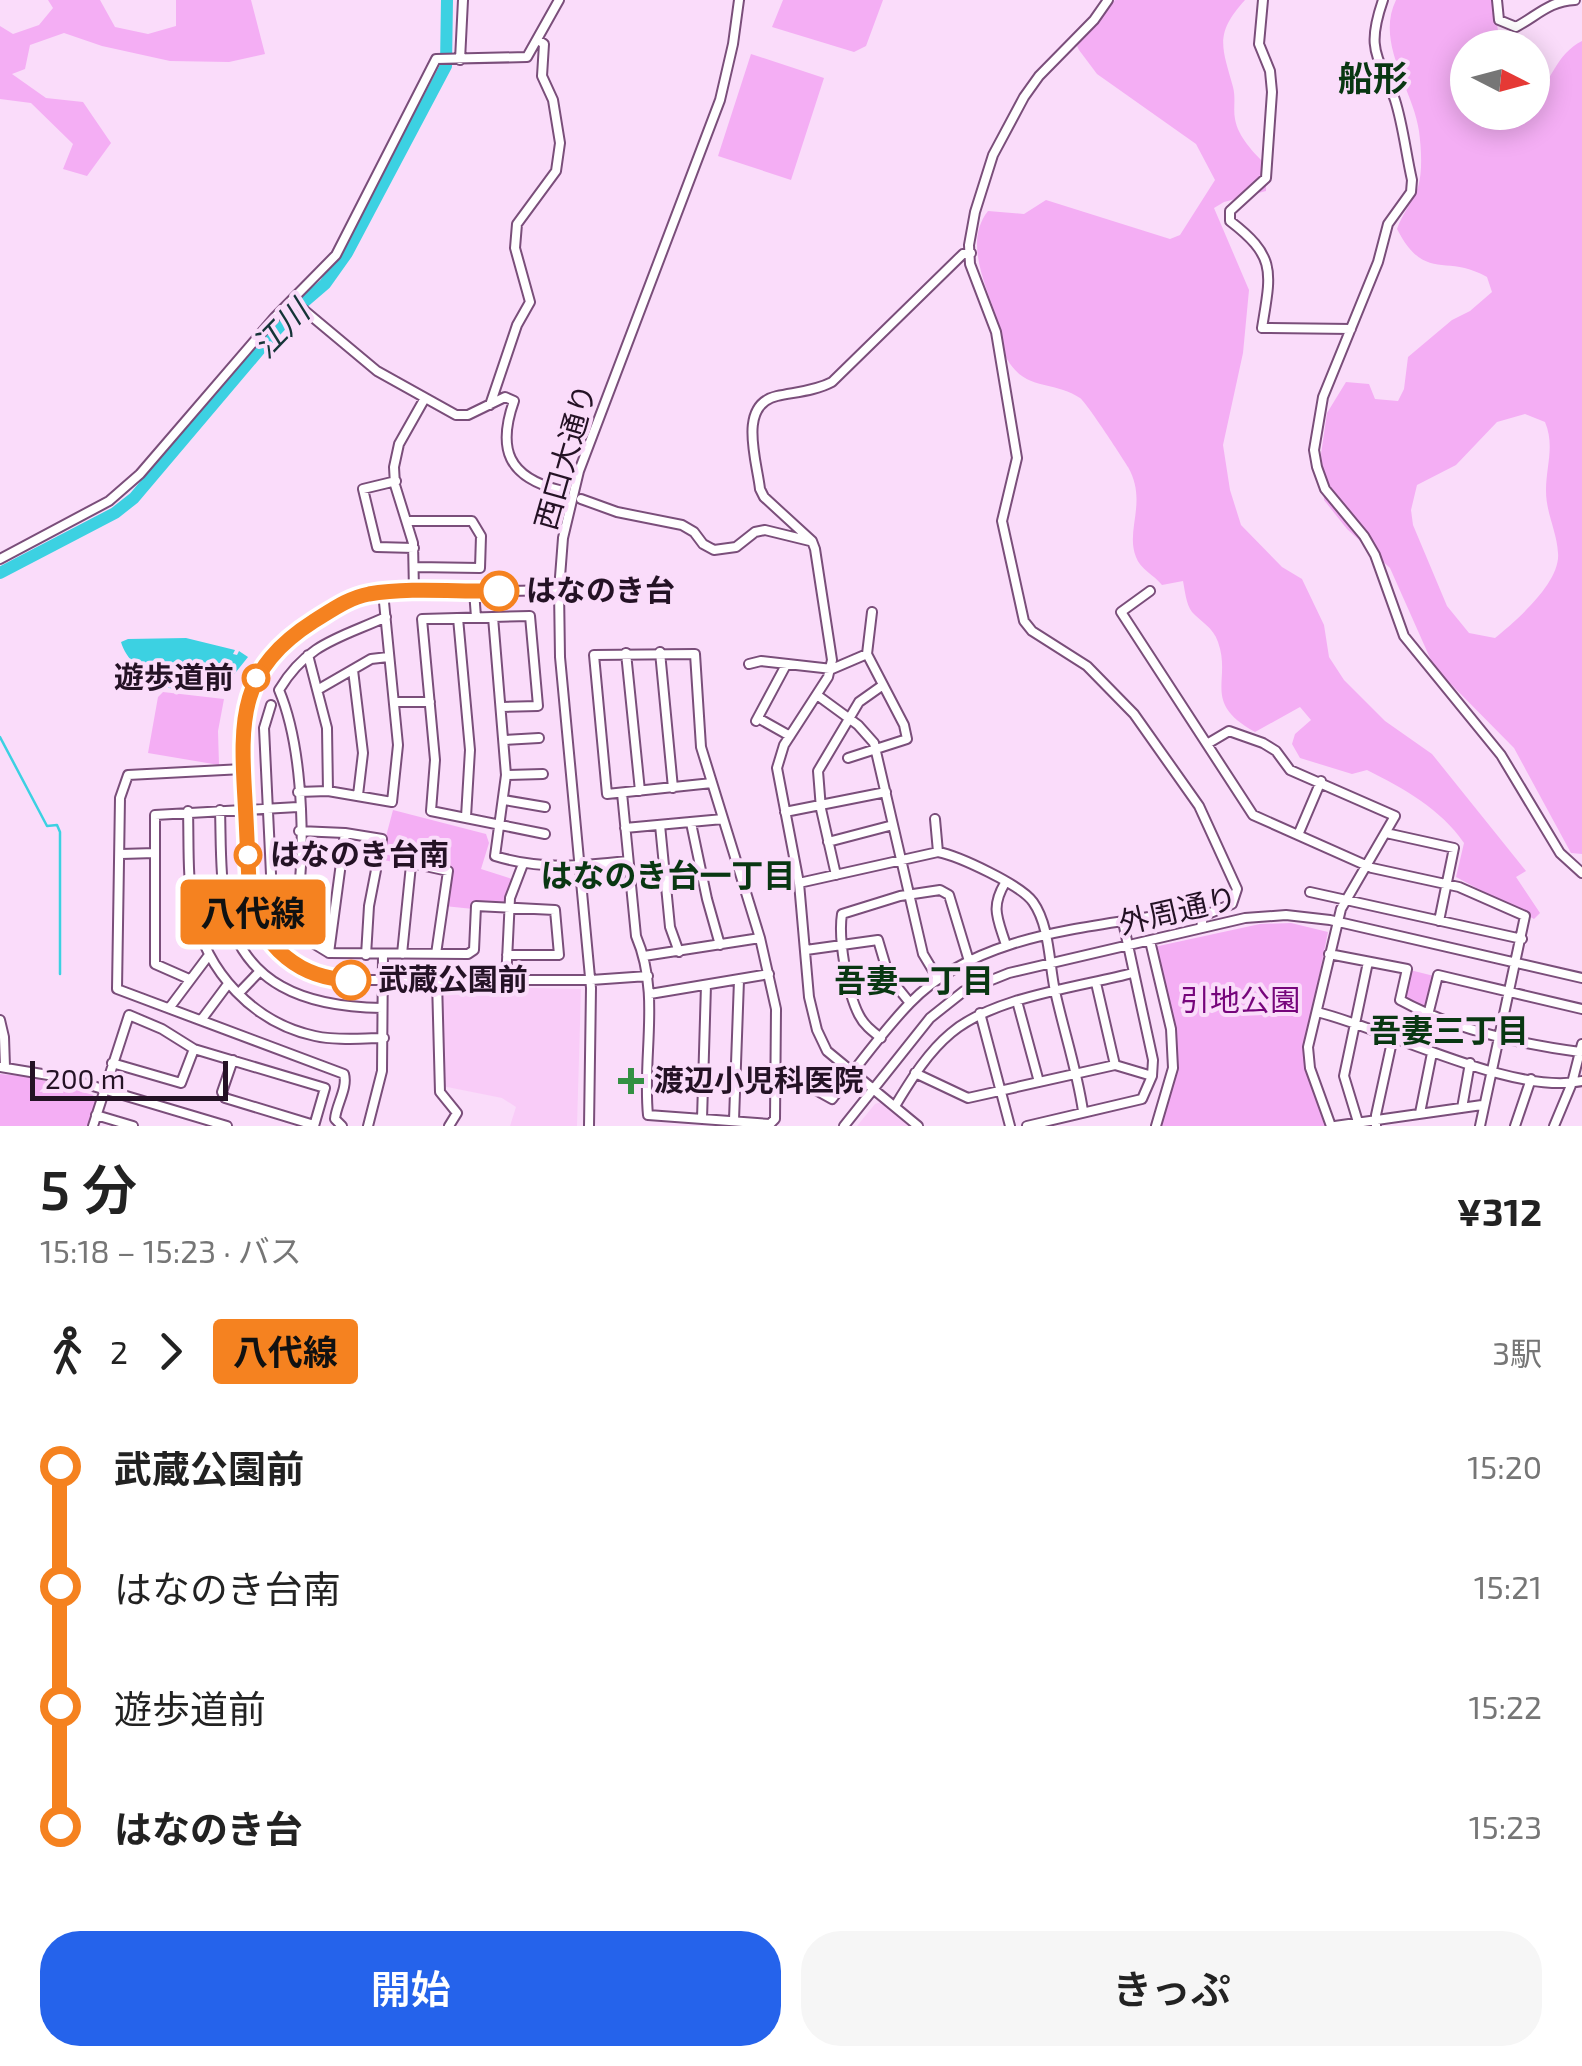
<!DOCTYPE html>
<html lang="ja">
<head>
<meta charset="utf-8">
<style>
	:root { --surface:#fff; --page:#f6f6f6; --text:#222; --muted:#767676; --accent:#2563eb }
	body { margin:0; font-family:"Exo 2","Noto Sans JP",sans-serif; background:var(--page); color:var(--text); height:100vh; display:flex; flex-direction:column; font-size:38px; white-space:nowrap }
	* { box-sizing:border-box; margin:0 }
	p { font-size:32px; color:var(--muted) }
	.icon { flex:none; width:55px; height:55px; fill:none; stroke:currentColor; stroke-width:2; stroke-linecap:round; stroke-linejoin:round }
	.map { position:relative; height:1126px; overflow:hidden }
	.side { display:flex; flex-direction:column; background:var(--surface); flex:1 }
	.side>* { flex:none }
	.badge { padding:0 20px; border-radius:8px; font-size:35px; line-height:65px }
	.needle { width:65px; rotate:96deg }
	.buttons { position:absolute; left:1450px; top:30px; display:grid; gap:20px }
	.buttons a { display:grid; place-items:center; width:100px; height:100px; border-radius:50%; background:var(--surface); box-shadow:0 5px 25px #0003; font-size:50px }
	.scale { position:absolute; left:30px; bottom:25px; width:198px; box-sizing:border-box; padding-left:10px; border:5px solid #241225; border-top:0; font-size:28px; line-height:35px; white-space:nowrap; color:#241225; -webkit-text-stroke:8px #fadcfa; paint-order:stroke }
	.map>.badge { position:absolute; translate:-50% -50%; box-shadow:0 0 0 5px #fff }
	.legs { display:flex; align-items:center; gap:15px; height:110px; padding:0 40px; font-size:32px }
	.legs p { margin-inline-start:auto }
	.summary { display:flex; align-items:center; justify-content:space-between; height:170px; padding:0 40px }
	h1 { font-size:55px; font-weight:600; line-height:75px }
	.action { display:flex; gap:20px; margin-top:auto; padding:20px 40px }
	.action a { flex:1; height:115px; border-radius:40px; background:var(--accent); color:#fff; font-size:40px; font-weight:600; line-height:115px; text-align:center }
	.action a+a { background:var(--page); color:var(--text) }
	ul { padding:0 40px; list-style:none }
	li { display:flex; align-items:center; gap:35px; height:120px; font-size:38px }
	li i { display:grid; place-items:center; width:15px; height:100%; margin:0 12px; background:currentColor }
	li i::after { content:''; width:25px; height:25px; margin:-12px; border:8px solid; border-radius:50%; background:var(--surface) }
	li p { margin-inline-start:auto }
	li:first-child i { background:linear-gradient(#0000 50%,currentColor 0) }
	li:last-child i { background:linear-gradient(currentColor 50%,#0000 0) }
	.map>svg:first-child { display:block }
</style>
</head>
<body>
<div class="map">
<svg width="1582" height="1126" viewBox="0 0 1582 1126">
	<rect width="100%" height="100%" fill="#fadcfa"/>
	<path fill="#f9ccf8" d="M442,986L581,989L577,1126H510L516,1107L502,1098L442,1086Z
		M885,1101L915,1126H857L875,1104Z"/>
	<path fill="#f4aef4" fill-rule="evenodd" d="M48,0H100L115,27L148,34L176,26V0H251L265,54L229,62L170,61L102,46L64,33L30,45L25,69L12,74L46,98L83,102L111,143L87,176L63,169L73,144L31,103L0,99V26L13,34L39,25L53,8Z
		M783,0H883L866,46L854,52L772,27Z
		M1115,0H1245C1214,34 1222,47 1233,87C1236,98 1233,109 1235,119C1238,137 1254,153 1266,165V191L1224,202L1214,208L1249,290L1243,353L1223,445L1230,490L1241,525L1282,567L1302,579L1324,625L1329,657L1344,680L1385,721L1432,754L1526,871L1516,877L1540,913L1534,919L1456,877L1464,843C1441,809 1403,788 1367,770L1352,774L1300,758L1292,744L1295,734L1311,720L1300,707L1255,732C1201,702 1232,681 1218,642C1213,627 1201,622 1192,612C1186,604 1185,591 1183,581L1162,585C1154,575 1140,569 1136,557C1125,530 1148,502 1128,467C1122,457 1086,402 1080,398C1054,380 1026,392 1007,359C1002,351 1003,338 1000,329C991,294 961,245 988,211L1024,214L1046,200L1170,239L1180,235L1215,180L1196,144L1097,74L1079,50L1077,46Z
		M1396,0H1494L1500,47L1468,48V112H1532L1533,99C1552,81 1556,54 1582,41V854L1571,853L1514,748L1434,667L1390,568L1347,529L1324,500L1321,454L1327,413L1346,382L1369,384L1375,399L1398,401L1404,389L1408,357L1452,320L1470,311L1492,292L1487,277C1445,253 1425,283 1397,229C1402,214 1415,198 1418,187C1423,170 1421,147 1419,131C1413,89 1375,43 1396,0ZM1525,414L1545,422C1555,446 1546,466 1546,491C1546,513 1557,532 1558,553C1561,582 1516,621 1495,638L1469,633L1447,606L1413,525L1411,510L1417,485L1456,465L1497,422Z
		M751,54L824,78L791,180L718,156Z
		M163,692L224,699L218,731L219,765L148,753L158,697Z
		M393,810L486,834L489,843L481,869L512,879L503,912L444,906L448,875L380,859Z
		M1291,923L1328,932L1304,1052L1305,1071L1329,1126H1161L1176,1070V1045L1154,947L1260,924Z
		M1410,970L1434,976L1425,1007L1404,997Z
		M0,1074L31,1077L93,1095L97,1102L90,1126H0Z"/>
	<path fill="#3cd1e2" d="M186,638L235,650L233,654L237,655L239,651L248,657L228,682L217,681L214,693L151,686C142,669 126,660 121,642L128,639Z"/>
	<g fill="none" stroke-linecap="round" stroke-linejoin="round">
		<path stroke="#3cd1e2" stroke-width="2.5" d="M0,737L47,826L57,825L60,832V974"/>
		<path stroke="#3cd1e2" stroke-width="12" d="M0,573L115,513L134,498L271,336L297,308L325,284L347,253L446,66L447,0"/>
		<path stroke="#cfb4cf" stroke-width="8" stroke-dasharray="8 4" stroke-linecap="butt" d="M559,490L581,499"/>
		<defs>
			<path id="minor" d="M1108,0L1094,20L1039,76L1024,97L993,155L975,212L969,245L970,264L996,332L1017,458L1002,521L1024,621L1032,631L1087,666L1134,714L1199,806L1237,889L1232,904L1203,916L1201,928
				M1263,0L1259,44L1270,71L1272,92L1266,178L1230,211V221C1277,257 1271,272 1262,328L1351,329
				M1383,0C1365,52 1379,55 1395,100C1403,125 1406,154 1412,180L1411,192L1388,224L1378,262L1323,397L1314,450L1317,467L1325,489L1364,536L1375,555L1404,636L1501,755L1560,853L1582,873
				M1497,0L1499,20L1516,27C1538,15 1550,1 1575,0
				M460,60L463,0
				M292,300L377,371L456,415H468L505,397L514,401C497,449 508,477 559,490
				M490,405L517,325L530,302L515,248L517,224L556,171L560,143L553,100L542,76L544,44L538,40
				M396,481L363,489L377,547L414,548
				M581,499L617,512L682,525L694,532L703,544L714,550L736,547L755,532L765,530L810,541
				M407,521H472L481,536L480,568L415,567
				M0,559L109,501L140,474L275,317L336,255L436,59L527,57L559,0
				M559,590L368,594L345,601L294,634L277,649L254,683L245,709L241,733L250,900L253,913L275,948L288,960L305,971L337,980H591L648,976
				M414,591L413,543L395,485L394,467L399,444L425,398
				M474,591L476,617
				M1150,591L1121,612L1253,815L1372,868L1459,887L1525,916L1480,1126
				M493,617L506,775L495,856C540,870 582,866 628,861
				M458,618L470,750L466,817
				M660,652L673,788
				M626,653L640,791
				M308,655L327,728L328,791
				M749,664L761,661L832,669L867,654
				M353,670L363,753L358,795
				M319,689L371,659L388,657
				M817,695L858,725L874,743L923,954L938,979
				M394,702H430
				M271,705L264,728L272,895L293,931L329,953L468,954L474,950L476,906L555,910L559,955H507
				M502,707L538,706L530,616L422,619L435,760L431,811L545,834
				M758,718L790,736
				M756,721L786,665
				M505,740L539,738
				M1207,744L1229,731L1263,743L1276,751L1290,770L1395,816L1341,909L1308,1047L1310,1068L1331,1126
				M848,758L907,739L904,725L867,654L872,612
				M243,769L128,775L120,798L117,989L344,1074C348,1088 336,1105 335,1119L342,1126
				M506,775L543,774
				M298,792L328,791L392,802L398,745L383,592
				M622,793L636,936C661,994 642,1055 648,1115L770,1124L775,1119L776,1009L760,938L701,747L695,654L594,655L607,794L712,783
				M504,800L545,807
				M220,810C221,841 220,873 225,903C241,986 307,1007 382,1008
				M188,811C189,844 187,879 194,911C206,972 254,1023 315,1036C337,1041 362,1038 384,1038
				M785,812L886,792
				M935,819L938,852
				M691,823L707,899L720,945
				M660,825L670,927L679,952
				M625,828L723,819
				M299,831L345,833L382,839L369,906L366,955
				M1386,833L1454,848L1439,921
				M1298,835L1321,781
				M828,842L893,825
				M121,854L155,853
				M836,875L821,809L818,771L859,702L883,685
				M799,883L938,852C959,856 1021,885 1033,902C1050,926 1049,964 1055,991C1064,1032 1077,1070 1083,1111
				M1005,883C990,908 998,919 1006,945
				M1310,892L1522,939
				M293,931C307,865 305,752 279,690C307,643 340,638 386,617
				M1150,941L1171,1029L1173,1068L1156,1126
				M806,950L878,940L889,977L910,1003
				M329,953L345,833
				M402,954L411,865L416,864L448,871L436,954
				M1329,954L1407,969L1400,1000C1455,1030 1519,1044 1580,1052
				M644,956L760,938
				M189,979L155,964V815L298,807
				M437,981L440,1092L457,1113L449,1126
				M506,981L510,898L523,864
				M1096,983L1115,1065
				M239,993L260,971
				M650,994L769,974
				M1017,1001L1039,1082
				M170,1007L209,955
				M1317,1012C1387,1029 1514,1096 1582,1081
				M980,1013L1010,1126
				M1428,1015L1438,975L1582,1009
				M202,1019L228,984
				M0,1020L4,1037L5,1067
				M881,1038C872,1031 864,1025 859,1015C847,992 838,938 842,914L900,896L940,890L949,895L969,961
				M233,1060L222,1092L225,1098L314,1125
				M112,1063L181,1083L194,1049
				M0,1067L66,1078L227,1126
				M915,1073L968,1098L1115,1065L1152,1076
				M805,1084L832,1099C857,1067 882,1032 910,1003C976,935 1080,929 1168,914
				M895,1106C911,1080 927,1053 951,1033C993,997 1079,987 1133,973
				M1462,1108L1470,1063
				M1420,1113L1432,1053
				M96,1115L133,1126
				M702,1119L706,985
				M734,1120L739,980
				M1358,1122L1344,1076L1368,962
				M93,1126L129,1015L162,1029L194,1049L325,1088L314,1126
				M368,1126L382,1071L383,954
				M589,1126L591,988L560,657L559,590L563,538L579,471L720,100L733,44L739,0
				M844,1126L930,1018L964,991L1009,973L1245,918L1286,915L1330,920L1582,978
				M918,1126L827,1051L817,1030L809,997L799,883L777,768L784,745L828,677L832,660L815,549L812,541L764,497L760,489C757,461 737,405 777,396C795,392 815,391 832,382L963,254L971,253
				M1027,1126L1142,1099L1152,1076L1153,1060L1123,922
				M1335,1126L1482,1105
				M1376,1126V1115L1393,1037
				M1515,1126L1531,1079
				M1554,1126L1572,1083L1582,1044"/>
		</defs>
		<use href="#minor" stroke="#7a4e7a" stroke-width="12"/>
		<use href="#minor" stroke="#fff" stroke-width="8"/>
	</g>
	<g fill="none" stroke-linecap="round" stroke-linejoin="round">
		<defs>
			<path id="line-1" d="M351,980C300,979 264,948 250,900C248,867 247,833 245,800C240,718 239,669 314,621C332,610 348,598 369,594C411,587 457,592 499,591"/>
		</defs>
		<use href="#line-1" stroke="#fff" stroke-width="22"/>
		<use href="#line-1" stroke="#f58220" stroke-width="15"/>
	</g>
	<g fill="#fff" stroke="#f58220" stroke-width="5">
		<circle cx="499" cy="591" r="18"/>
		<circle cx="256" cy="678" r="12"/>
		<circle cx="248" cy="855" r="12"/>
		<circle cx="351" cy="980" r="18"/>
	</g>
	<path fill="#339043" stroke="#fadcfa" stroke-width="4" d="M626 1066h10v10h10v10h-10v10h-10v-10h-10v-10h10z"/>
	<g text-anchor="middle" stroke-width="8" stroke-linejoin="round" paint-order="stroke">
		<g font-size="30" fill="#241225" stroke="#fadcfa">
			<text transform="translate(566 457) rotate(-74)" y="10">西口大通り</text>
			<text transform="translate(1178 911) rotate(-13)" y="10">外周通り</text>
		</g>
		<g font-size="30" font-weight="bold" fill="#241225" stroke="#fadcfa" text-anchor="start">
			<text x="526" y="601">はなのき台</text>
			<text x="234" y="688" text-anchor="end">遊歩道前</text>
			<text x="270" y="865">はなのき台南</text>
			<text x="378" y="990">武蔵公園前</text>
		</g>
		<g font-size="30" fill="#76057b" stroke="#fadcfa">
			<text x="1240" y="1011">引地公園</text>
		</g>
		<g font-size="30" font-weight="bold" fill="#241225" stroke="#fadcfa" text-anchor="start">
			<text x="654" y="1091">渡辺小児科医院</text>
		</g>
		<g font-size="32" font-style="italic" fill="#153438" stroke="#fadcfa">
			<text transform="translate(281 329) rotate(-46)" y="11">江川</text>
		</g>
		<g font-size="32" font-weight="bold" fill="#093712" stroke="#fadcfa">
			<text x="668" y="887">はなのき台一丁目</text>
			<text x="914" y="992">吾妻一丁目</text>
			<text x="1449" y="1042">吾妻三丁目</text>
		</g>
		<g font-size="35" font-weight="bold" fill="#093712" stroke="#fadcfa">
			<text x="1373" y="91">船形</text>
		</g>
	</g>
</svg>
<div class="buttons">
<a><svg class="needle" viewBox="-14 -14 28 28"><path d="M0-13l5 13h-10z" fill="#e53935"/><path d="M0 13l5-13h-10z" fill="#767676"/></svg></a>
</div>
<div class="scale">200 m</div>
<b class="badge" style="left:253px;top:912px;background:#f58220;color:#111">八代線</b>
</div>
<section class="side">
<div class="summary"><div><h1>5 分</h1><p>15:18 – 15:23 · バス</p></div><b>¥312</b></div>
<div class="legs"><svg class="icon" aria-label="walk" viewBox="0 0 24 24"><circle cx="13" cy="4" r="2"/><path d="M13 8l-2 6 4 7M11 14l-3 7M7 12l3-4h3l4 4"/></svg>2<svg class="icon" aria-label="forward" viewBox="0 0 24 24"><path d="M9 5l7 7-7 7"/></svg><b class="badge" style="background:#f58220;color:#111">八代線</b><p>3駅</p></div>
<ul>
<li><i style="color:#f58220"></i><b>武蔵公園前</b><p>15:20</p></li>
<li><i style="color:#f58220"></i><span>はなのき台南</span><p>15:21</p></li>
<li><i style="color:#f58220"></i><span>遊歩道前</span><p>15:22</p></li>
<li><i style="color:#f58220"></i><b>はなのき台</b><p>15:23</p></li>
</ul>
<div class="action"><a>開始</a><a>きっぷ</a></div>
</section>
</body>
</html>
